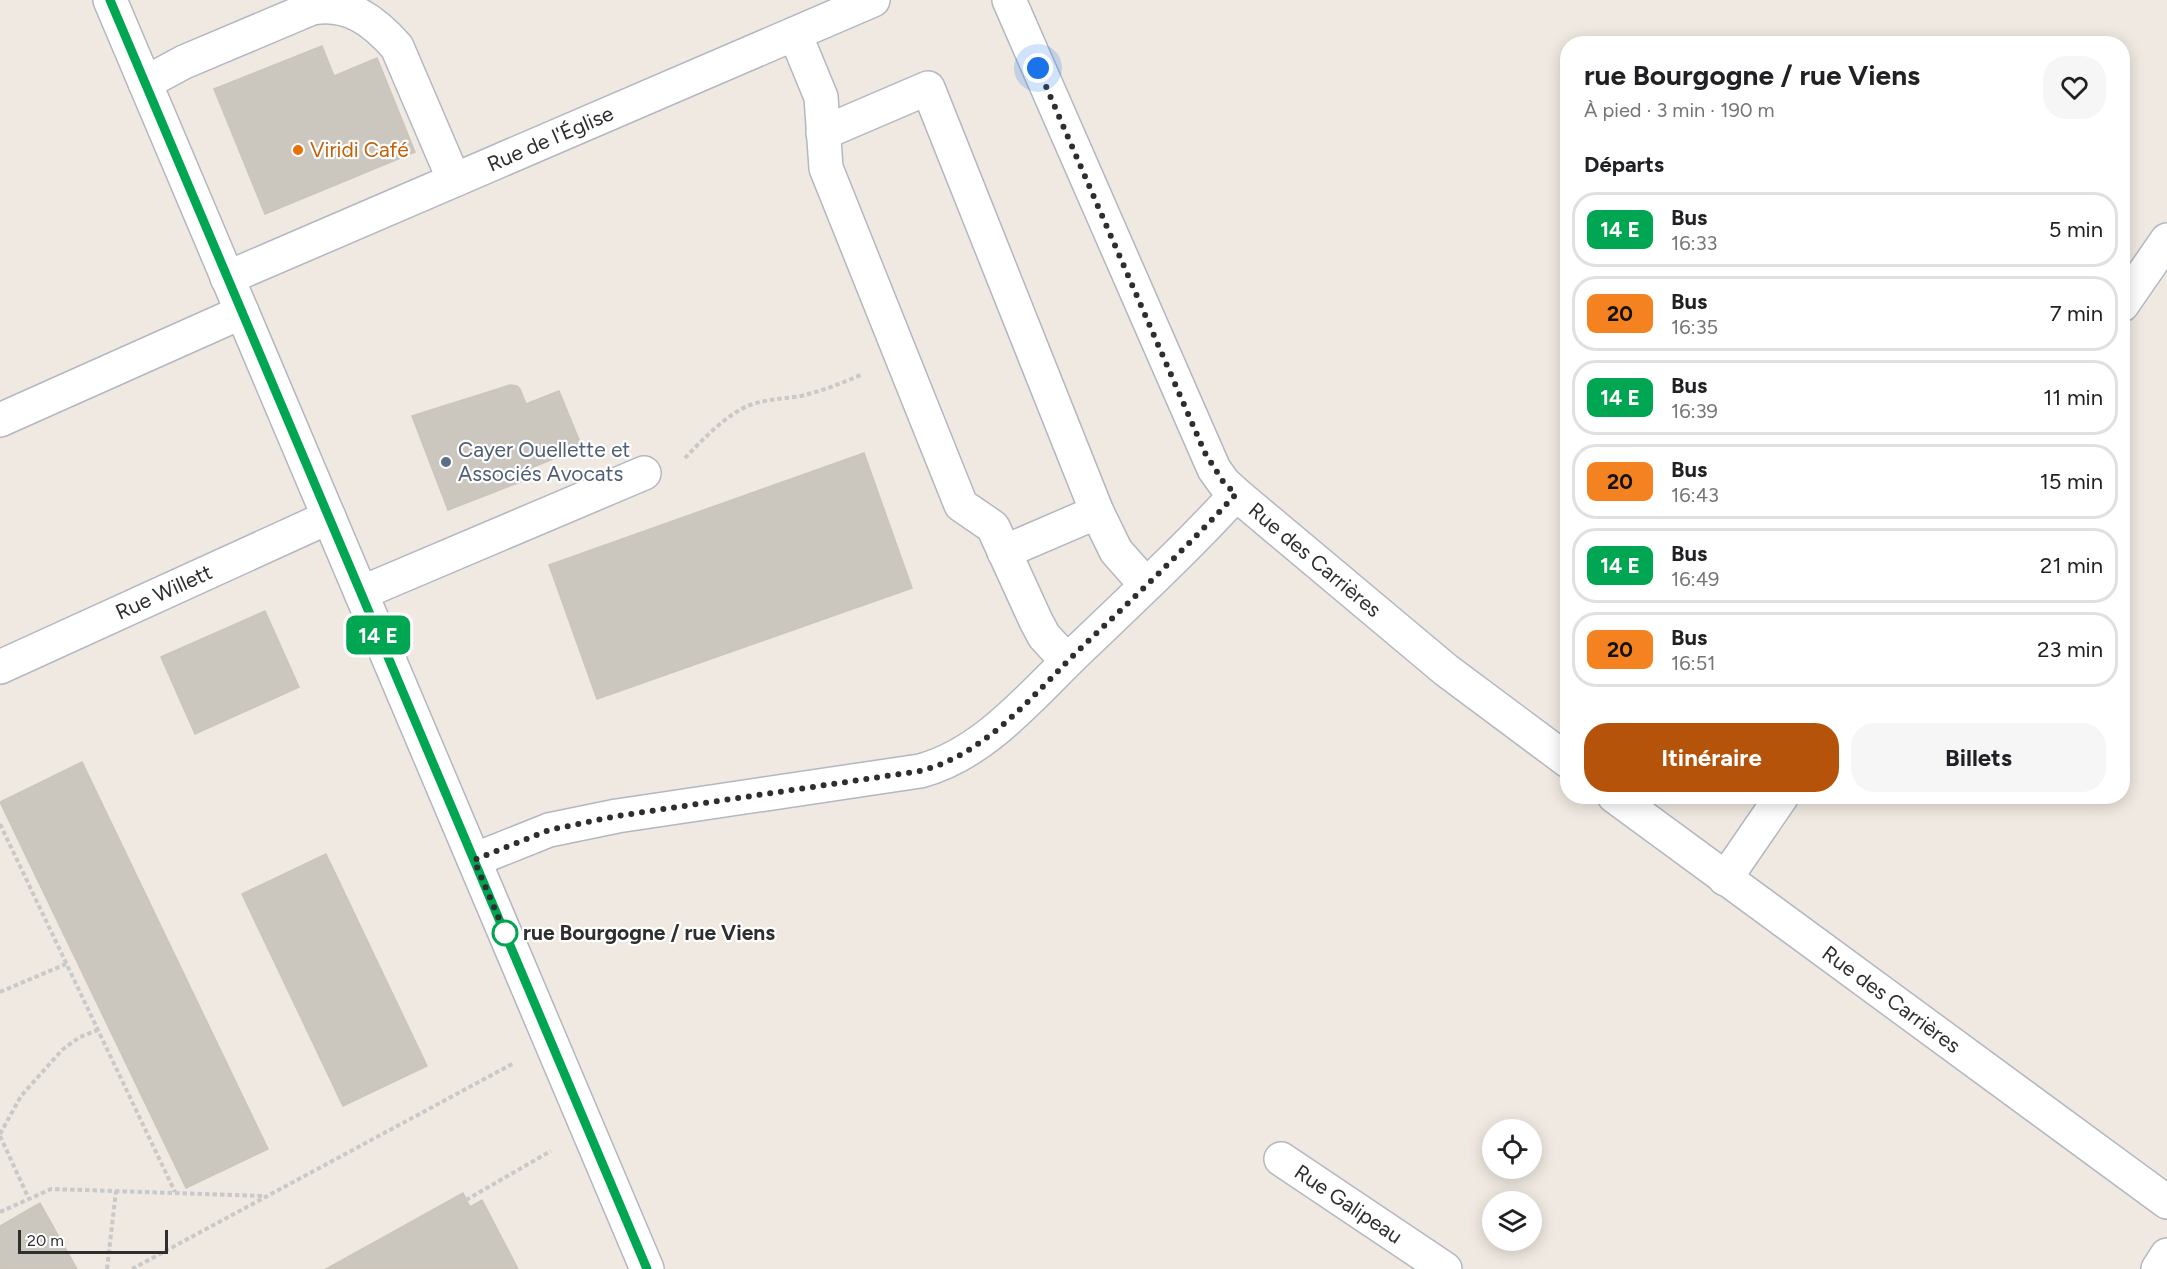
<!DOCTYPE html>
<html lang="fr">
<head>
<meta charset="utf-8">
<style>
	:root { --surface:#fff; --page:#f6f6f6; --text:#202124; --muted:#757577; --line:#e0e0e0; --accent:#b45309 }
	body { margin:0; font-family:Figtree,sans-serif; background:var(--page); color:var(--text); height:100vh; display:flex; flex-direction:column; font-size:22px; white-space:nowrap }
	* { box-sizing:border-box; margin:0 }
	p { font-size:20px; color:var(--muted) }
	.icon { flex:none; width:33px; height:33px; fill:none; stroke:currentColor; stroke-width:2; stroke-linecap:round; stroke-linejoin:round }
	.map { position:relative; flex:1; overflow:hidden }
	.side { position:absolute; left:1560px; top:36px; width:570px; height:768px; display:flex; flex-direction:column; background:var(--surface); border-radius:24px; box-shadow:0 3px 15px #0003 }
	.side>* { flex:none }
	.badge { padding:0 12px; border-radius:9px; font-size:21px; line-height:39px }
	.buttons { position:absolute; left:1482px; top:1119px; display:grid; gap:12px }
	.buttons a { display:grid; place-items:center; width:60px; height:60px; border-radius:50%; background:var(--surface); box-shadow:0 3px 15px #0003; font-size:30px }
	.scale { position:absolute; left:18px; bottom:15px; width:150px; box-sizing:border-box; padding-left:6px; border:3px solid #2e2e2e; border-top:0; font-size:16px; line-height:21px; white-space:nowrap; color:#2e2e2e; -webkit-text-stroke:4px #fff; paint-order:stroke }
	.you { position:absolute; width:30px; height:30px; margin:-15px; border:4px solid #fff; border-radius:50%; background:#1a73e8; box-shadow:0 0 0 9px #1a73e833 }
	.map>.badge { position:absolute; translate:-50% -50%; box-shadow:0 0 0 3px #fff }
	h2 { padding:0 24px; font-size:22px; line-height:54px }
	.round { display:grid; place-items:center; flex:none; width:63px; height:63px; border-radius:24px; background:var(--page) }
	.summary { display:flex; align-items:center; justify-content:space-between; height:102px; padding:0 24px }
	h1 { font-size:28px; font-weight:700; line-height:45px }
	.cta { display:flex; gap:12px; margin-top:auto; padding:12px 24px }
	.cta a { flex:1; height:69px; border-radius:24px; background:var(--accent); color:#fff; font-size:24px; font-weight:700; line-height:69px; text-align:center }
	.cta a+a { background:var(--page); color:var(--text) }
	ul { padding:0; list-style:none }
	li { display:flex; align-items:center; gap:18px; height:75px; margin:0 12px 9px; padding:0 12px; border:3px solid var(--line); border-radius:24px }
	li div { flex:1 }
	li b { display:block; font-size:22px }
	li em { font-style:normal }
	li .badge { min-width:66px; font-weight:700; text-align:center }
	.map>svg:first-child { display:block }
</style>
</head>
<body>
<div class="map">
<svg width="2167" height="1269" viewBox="0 0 2167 1269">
	<rect width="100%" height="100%" fill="#efe9e1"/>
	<path fill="#cbc7bf" stroke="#cbc5ba" stroke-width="1.5" d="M322,46L334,76L377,58L415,152L265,214L214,89Z
		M510,385L517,386L520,389L526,404L559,391L582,447L521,472L523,481L448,510L412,416Z
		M864,453L912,588L597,699L549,565Z
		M265,611L299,687L195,734L161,657Z
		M82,762L268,1149L186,1188L0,802Z
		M326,854L427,1066L343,1106L242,894Z
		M463,1193L470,1207L482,1200L518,1269H326Z
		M40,1203L77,1269H0V1226Z"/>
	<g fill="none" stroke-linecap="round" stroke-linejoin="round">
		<defs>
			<g id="minor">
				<path d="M110,0L647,1269"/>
				<path id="s1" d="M1009,0L1214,469L1224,483L1236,494L1446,670L1568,761"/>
				<path d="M795,34L821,97L826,168L961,505L993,527L1036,621L1044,636L1067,661"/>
				<path d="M145,83L184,62L312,8C348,1 374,21 397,47L454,180"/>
				<path d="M823,133L928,88L1097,512L1116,551L1146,585"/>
				<path id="s2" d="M227,278L873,0"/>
				<path d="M2122,305L2167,240"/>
				<path d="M0,420L242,312"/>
				<path d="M1004,552L1097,512"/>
				<path d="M361,593L644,473"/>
				<path id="s3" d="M0,667L329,517"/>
				<path id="s4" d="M1614,796L2167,1202"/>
				<path d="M474,860L549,830L617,816L920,771C986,754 1035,691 1084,645C1135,596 1188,547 1236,494"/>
				<path d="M1725,879L1782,796"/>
				<path id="s5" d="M1281,1159L1445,1269"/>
				<path d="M2158,1269L2167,1255"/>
			</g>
		</defs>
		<use href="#minor" stroke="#b4b7c1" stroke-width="36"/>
		<path stroke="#c9c9c9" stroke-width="4" stroke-dasharray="4.5 3" stroke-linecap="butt" d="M685,458C701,441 728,413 750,405C767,399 783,399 801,396C822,391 842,383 863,374
			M0,824L175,1192
			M0,992L66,964
			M0,1134L21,1096L62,1050L80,1037L98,1030
			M0,1136L29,1199
			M466,1200L551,1151
			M0,1212L51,1189L264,1196
			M107,1269L116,1191
			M132,1269L514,1063"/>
		<use href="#minor" stroke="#fff" stroke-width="33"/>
	</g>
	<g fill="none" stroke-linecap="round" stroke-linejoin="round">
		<defs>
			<path id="line" d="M110,0L647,1269"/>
		</defs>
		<use href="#line" stroke="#fff" stroke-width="14"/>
		<use href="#line" stroke="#00a651" stroke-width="9"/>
		<path stroke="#2e2e2e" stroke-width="6" stroke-dasharray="0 10.8" d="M505,933L508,940L474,860L549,830L617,816L920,771C988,754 1035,692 1084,645C1136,596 1187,547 1236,494L1224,483L1205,453L1038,68"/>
	</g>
	<circle fill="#e8710a" stroke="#fff" stroke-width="2" cx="298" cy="150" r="6"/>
	<circle fill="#5c6f8a" stroke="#fff" stroke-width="2" cx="446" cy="462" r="6"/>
	<circle fill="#fff" stroke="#00a651" stroke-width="3" cx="505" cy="933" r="12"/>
	<g text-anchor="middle" stroke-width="4.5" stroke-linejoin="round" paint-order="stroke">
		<g font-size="21" fill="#2e2e2e" stroke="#fff">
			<text dy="7" stroke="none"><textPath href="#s2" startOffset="352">Rue de l'Église</textPath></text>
			<text dy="7" stroke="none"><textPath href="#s1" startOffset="648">Rue des Carrières</textPath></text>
			<text dy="7" stroke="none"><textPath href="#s3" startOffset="180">Rue Willett</textPath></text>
			<text dy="7" stroke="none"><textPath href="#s4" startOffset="344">Rue des Carrières</textPath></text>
			<text dy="7" stroke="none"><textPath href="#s5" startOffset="81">Rue Galipeau</textPath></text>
		</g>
		<g font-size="21" fill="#c56008" stroke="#fff" text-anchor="start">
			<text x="310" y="157">Viridi Café</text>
		</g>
		<g font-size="21" fill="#4e5e75" stroke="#fff" text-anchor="start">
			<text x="458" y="457">Cayer Ouellette et<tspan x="458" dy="24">Associés Avocats</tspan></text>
		</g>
		<g font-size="21" font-weight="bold" fill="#2e2e2e" stroke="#fff" text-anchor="start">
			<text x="523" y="940">rue Bourgogne / rue Viens</text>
		</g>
	</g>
</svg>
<div class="buttons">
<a><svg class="icon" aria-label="locate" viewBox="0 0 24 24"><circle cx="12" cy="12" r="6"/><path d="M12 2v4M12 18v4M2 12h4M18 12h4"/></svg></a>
<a><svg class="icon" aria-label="layers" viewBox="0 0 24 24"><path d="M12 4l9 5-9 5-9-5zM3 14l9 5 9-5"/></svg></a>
</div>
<div class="scale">20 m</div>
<div class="you" style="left:1038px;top:68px"></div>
<b class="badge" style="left:378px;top:635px;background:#00a651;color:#fff">14 E</b>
<section class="side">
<div class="summary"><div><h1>rue Bourgogne / rue Viens</h1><p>À pied · 3 min · 190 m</p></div><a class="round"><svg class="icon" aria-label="heart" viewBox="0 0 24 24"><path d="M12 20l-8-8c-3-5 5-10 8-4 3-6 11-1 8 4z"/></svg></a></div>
<h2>Départs</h2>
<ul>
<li><span class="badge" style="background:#00a651;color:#fff">14 E</span><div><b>Bus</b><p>16:33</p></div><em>5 min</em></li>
<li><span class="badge" style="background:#f58220;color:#111">20</span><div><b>Bus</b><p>16:35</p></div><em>7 min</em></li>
<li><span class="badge" style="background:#00a651;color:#fff">14 E</span><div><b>Bus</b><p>16:39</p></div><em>11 min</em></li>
<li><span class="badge" style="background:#f58220;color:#111">20</span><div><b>Bus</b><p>16:43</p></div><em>15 min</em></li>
<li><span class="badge" style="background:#00a651;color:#fff">14 E</span><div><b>Bus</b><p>16:49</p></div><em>21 min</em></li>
<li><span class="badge" style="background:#f58220;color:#111">20</span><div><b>Bus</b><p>16:51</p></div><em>23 min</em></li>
</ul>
<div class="cta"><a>Itinéraire</a><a>Billets</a></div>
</section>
</div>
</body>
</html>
